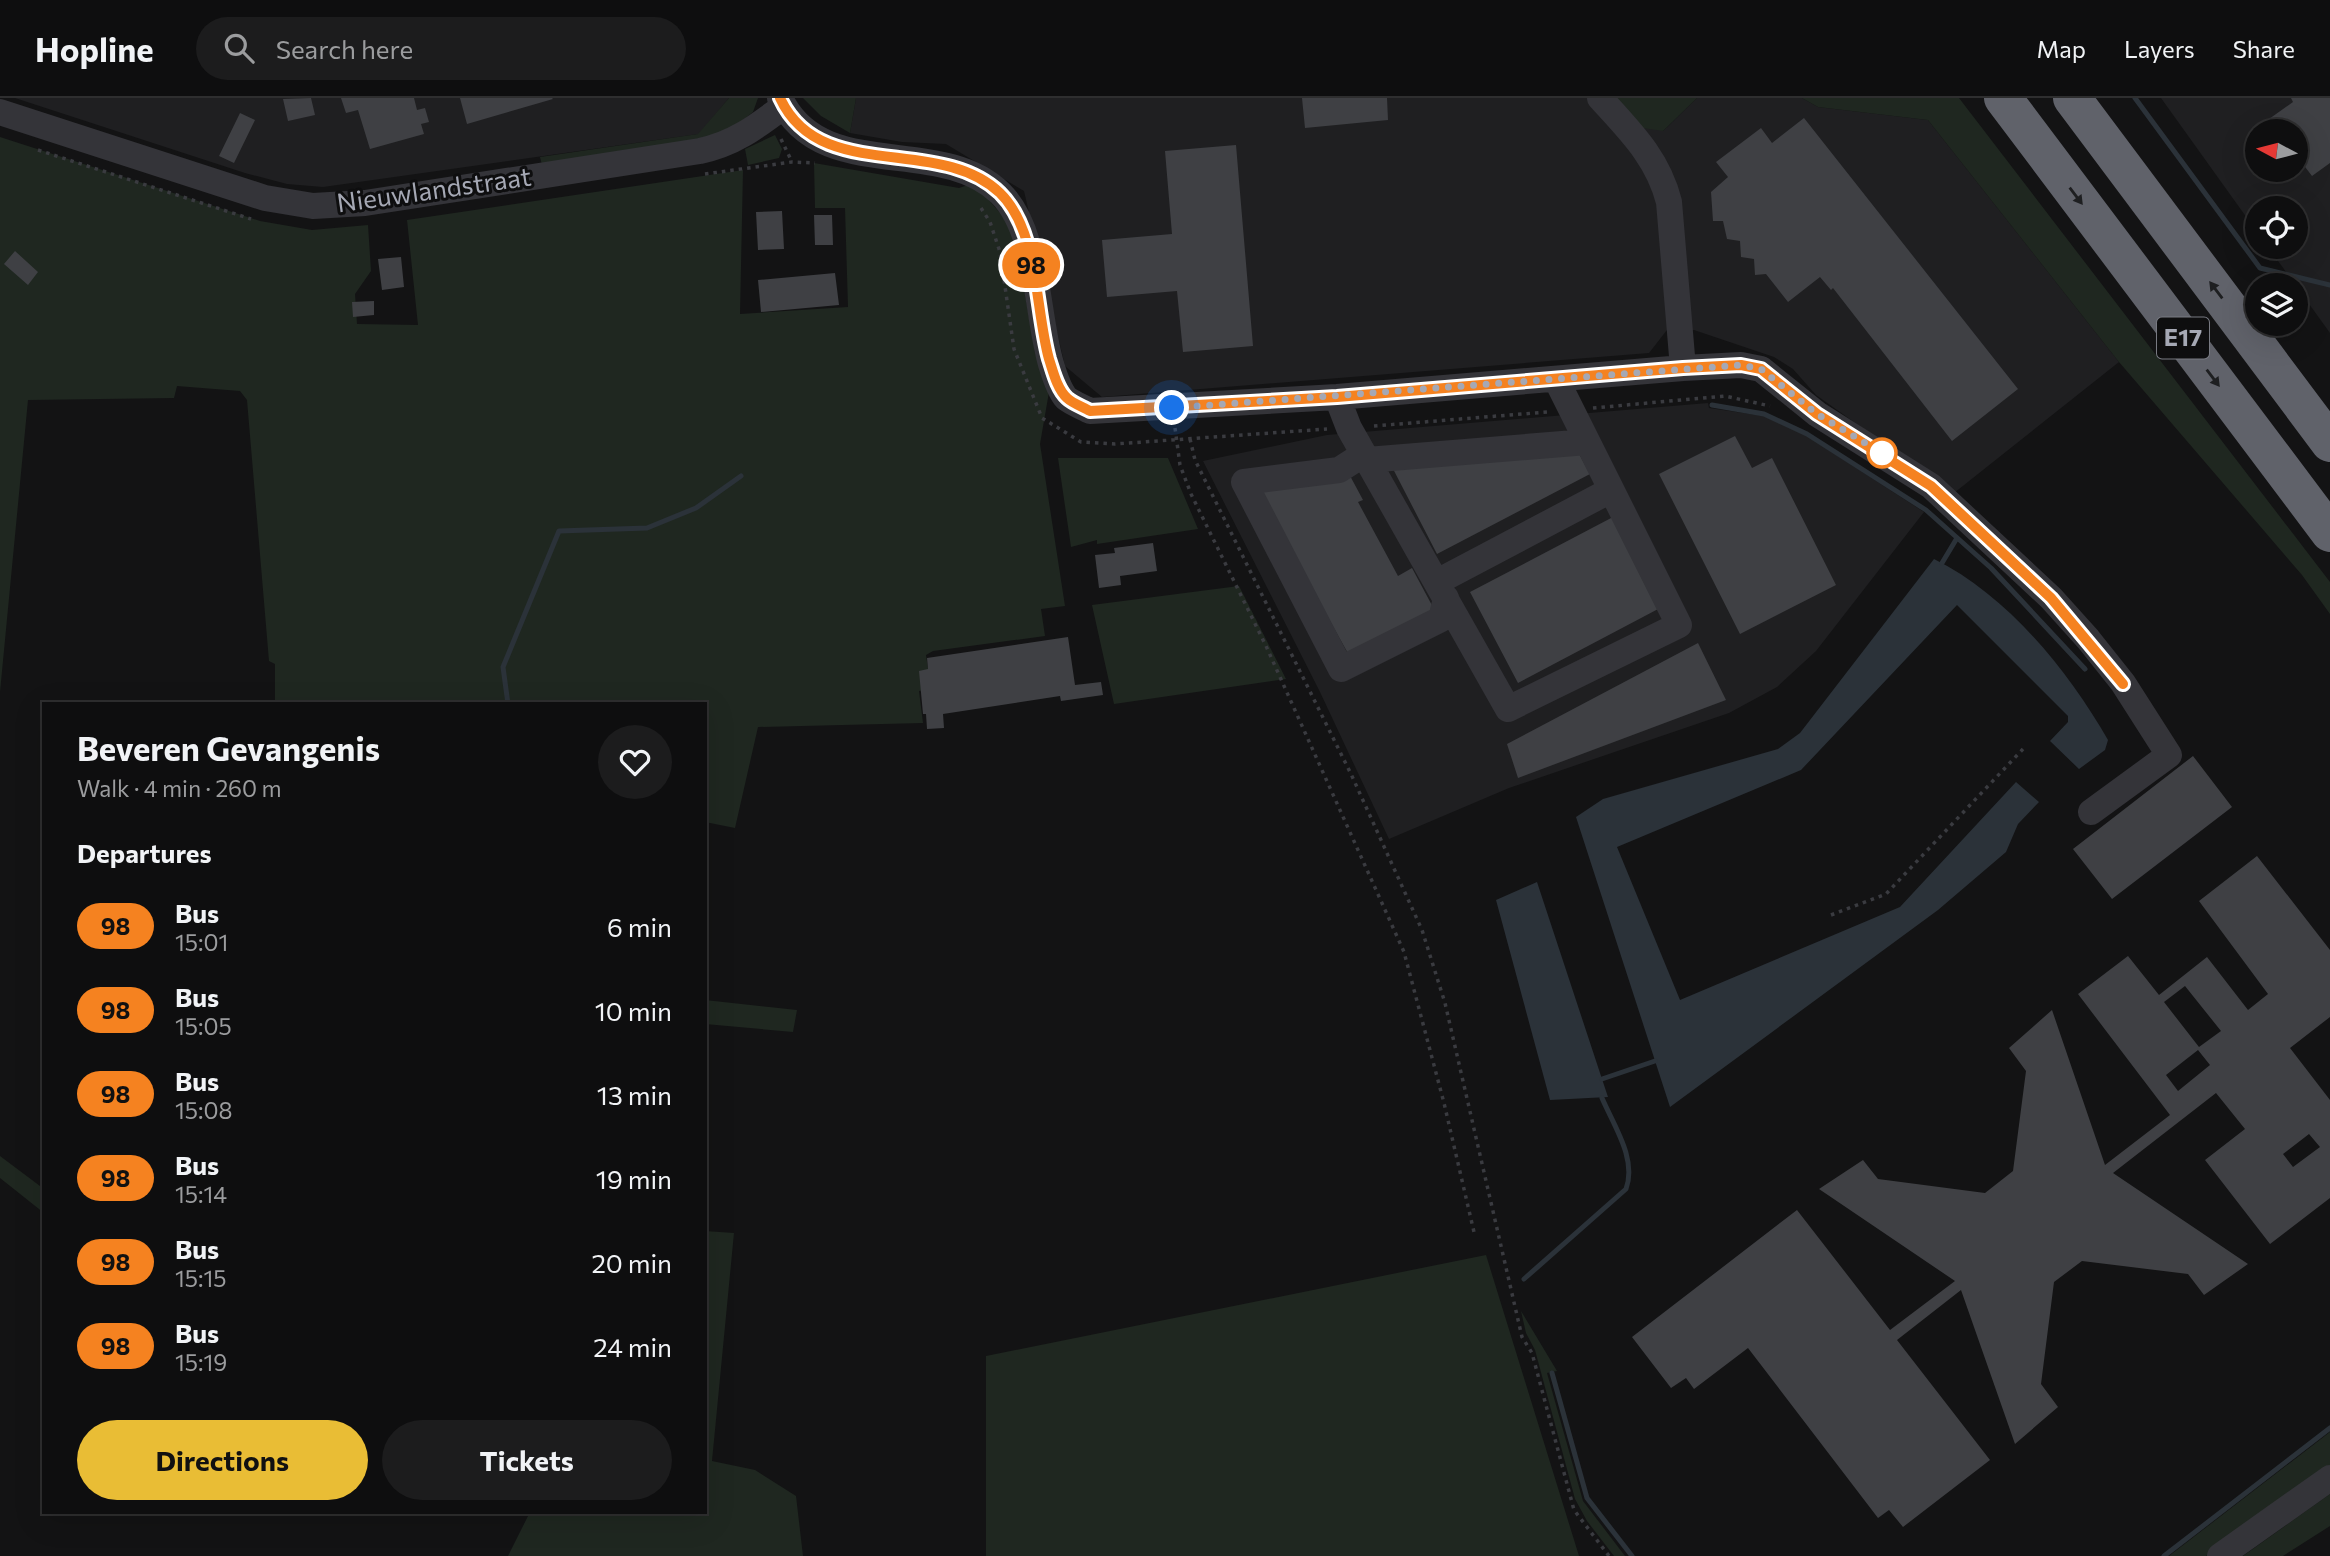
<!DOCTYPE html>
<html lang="en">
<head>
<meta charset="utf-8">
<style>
	:root { --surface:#0e0e0f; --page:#1c1c1d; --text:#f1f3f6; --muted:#9b9c9e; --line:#2e2e2f; --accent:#e9bd35 }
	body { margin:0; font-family:Commissioner,sans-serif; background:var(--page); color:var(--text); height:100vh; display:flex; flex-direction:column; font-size:26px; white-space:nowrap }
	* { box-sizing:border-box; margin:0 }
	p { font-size:23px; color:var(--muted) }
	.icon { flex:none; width:38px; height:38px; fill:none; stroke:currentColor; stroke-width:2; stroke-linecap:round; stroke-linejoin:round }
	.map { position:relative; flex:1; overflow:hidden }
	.side { position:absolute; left:42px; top:604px; width:665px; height:812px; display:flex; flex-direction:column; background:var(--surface); border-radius:0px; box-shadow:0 7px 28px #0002,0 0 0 2px var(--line) }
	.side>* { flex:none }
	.badge { padding:0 14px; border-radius:23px; font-size:24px; line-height:46px }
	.needle { width:46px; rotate:277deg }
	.fabs { position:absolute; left:2245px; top:21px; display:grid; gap:14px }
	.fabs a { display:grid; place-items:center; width:63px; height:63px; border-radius:50%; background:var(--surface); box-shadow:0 7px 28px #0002,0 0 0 2px var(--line); font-size:35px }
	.you { position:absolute; width:35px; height:35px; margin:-18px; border:5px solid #fff; border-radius:50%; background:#1a73e8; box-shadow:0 0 0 10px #1a73e833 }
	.map>.badge { position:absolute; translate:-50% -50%; box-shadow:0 0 0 4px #fff }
	h2 { padding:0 35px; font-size:26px; line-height:63px }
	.round { display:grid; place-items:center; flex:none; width:74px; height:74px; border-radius:37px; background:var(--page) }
	.summary { display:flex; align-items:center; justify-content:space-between; height:119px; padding:0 35px }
	h1 { font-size:33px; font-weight:700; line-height:52px }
	.cta { display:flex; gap:14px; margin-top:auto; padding:14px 35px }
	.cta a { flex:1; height:80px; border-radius:42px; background:var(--accent); color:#111; font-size:28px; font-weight:700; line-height:80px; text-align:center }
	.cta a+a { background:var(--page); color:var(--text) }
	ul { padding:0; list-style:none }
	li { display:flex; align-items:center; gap:21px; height:84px; padding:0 35px }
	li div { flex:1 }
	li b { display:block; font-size:26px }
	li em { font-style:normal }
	li .badge { min-width:77px; font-weight:700; text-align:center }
	header { display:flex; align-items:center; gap:42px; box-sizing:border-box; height:98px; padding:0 35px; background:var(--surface); border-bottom:2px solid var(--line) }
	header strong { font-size:33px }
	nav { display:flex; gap:38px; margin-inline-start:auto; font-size:24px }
	.search { width:490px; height:63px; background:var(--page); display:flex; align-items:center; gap:18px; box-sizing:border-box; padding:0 24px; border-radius:38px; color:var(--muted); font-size:26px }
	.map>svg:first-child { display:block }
</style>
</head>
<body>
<header>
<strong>Hopline</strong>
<div class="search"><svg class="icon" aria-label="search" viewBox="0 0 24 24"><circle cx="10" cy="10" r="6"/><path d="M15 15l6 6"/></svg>Search here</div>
<nav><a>Map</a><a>Layers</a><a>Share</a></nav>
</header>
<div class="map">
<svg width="2330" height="1458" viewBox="0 0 2330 1458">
	<rect width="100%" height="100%" fill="#131314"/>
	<path fill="#1f1f21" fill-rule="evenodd" d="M15,0H729L699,36L323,89L287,86L245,75Z
		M856,0H1615L1663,33L1697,0H1802L1818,9L1928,22L2119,264L1954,395L1816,297L1793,271L1774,259L1694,232H1667L1649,255L1102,299L1065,268L1024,93L946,46L902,44L850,35Z
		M2161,0H2330V235L2268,149H2296V110H2258L2257,134ZM2258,33H2296V72H2258Z
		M1708,305L1709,310L1764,318L1807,338L1924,414L1816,553L1777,589L1729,615L1509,690L1389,741L1320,594L1203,363L1327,337Z"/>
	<path fill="#1f2720" d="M729,0H758L753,14L724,37L542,67L540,59L698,36Z
		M803,0H856L850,35L821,18Z
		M1615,0H1697L1663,33L1643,30Z
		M1802,0H1959L2330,484V516L2302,477L2119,264L1928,22L1818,9Z
		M775,37L782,51L779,60L748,67L745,51Z
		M0,39L260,123L312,132L368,127L371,173L355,196L357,226L418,227L407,122L743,72L740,216L848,209L845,110H815L814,65L959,90L974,85L1014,131L1035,255L1049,294L1040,346L1065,508L1041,511L1045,538L933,553L926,557L931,591L919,593L923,625L758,629L735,730L705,724V606L275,605V566L269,563L247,302L240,293L177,288L174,300L28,302L0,594Z
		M1058,360H1168L1198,431L1097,446V442L1071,449Z
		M1239,488L1286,581L1114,606L1092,507Z
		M705,902L797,912L793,934L705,926Z
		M0,1058L44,1091V1115L0,1080Z
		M705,1133L734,1135L712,1363L755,1372L796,1398L803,1458H508L530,1414H705Z
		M1486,1157L1579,1458H986V1258Z
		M1521,1213L1557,1273L1547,1275L1583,1403L1625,1458H1614L1587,1423L1575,1401L1535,1252L1526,1235Z
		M2330,1334V1369L2206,1458H2169Z
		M2330,1396V1428L2283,1458H2243Z"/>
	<path fill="#2b3239" d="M1934,461C2007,497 2068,572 2108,642L2105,652L2079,671L2050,643L2068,624V618L1957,507L1801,672L1617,749L1680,902L1900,809L2016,684L2039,704L2018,726L2006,754L1938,812L1670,1009L1576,719L1603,701L1778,651L1800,635Z
		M1537,784L1602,981L1608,999L1550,1002L1496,802Z"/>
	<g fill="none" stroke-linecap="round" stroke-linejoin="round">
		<path stroke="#2b3239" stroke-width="5" d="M2135,0L2260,170L2330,187
			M1712,307L1764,316L1807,336L1926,412L1991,470L2085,571
			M1942,465L1957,440
			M508,606L503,569L559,433L647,430L696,410L741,378
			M1602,981L1655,963
			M1524,1181L1626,1091C1637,1061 1614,1028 1602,1000
			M1552,1275L1587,1400L1632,1458
			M2164,1458L2330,1330"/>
	</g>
	<path fill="#3f4044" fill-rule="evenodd" d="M311,0L315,17L288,23L283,1Z
		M341,0H414L417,12L425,10L429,24L421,26L424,36L370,51L358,12L346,15Z
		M460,0H552L553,1L467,26Z
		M1302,0H1387L1388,22L1305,30Z
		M2291,0H2330V65L2312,78L2296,57V33H2278L2269,21L2293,4Z
		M240,15L255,22L234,65L219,58Z
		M1804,20L2018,291L1952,343L1833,190L1831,192L1820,179L1788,204L1766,176L1755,177L1754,161L1741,159L1740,143L1727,141L1723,123H1713L1711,94L1728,79L1716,64L1761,30L1772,45Z
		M1236,47L1253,248L1183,254L1177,193L1107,199L1102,142L1172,136L1165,53Z
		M782,113L784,151L758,152L756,114Z
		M814,117H832L833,147H815Z
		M15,153L38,174L28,187L4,166Z
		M401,159L404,189L382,192L378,161Z
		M835,175L839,207L761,214L758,182Z
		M374,203V217L353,219L352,204Z
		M1735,338L1752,370L1772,360L1836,487L1740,536L1659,376Z
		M1577,352L1590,376L1437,456L1390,365Z
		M1348,374L1363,402L1358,404L1398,478L1412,470L1435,513L1350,559L1253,385Z
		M1613,419L1660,510L1518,585L1470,494Z
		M1153,445L1157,473L1120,478L1121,487L1099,490L1095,457L1115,455L1114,450Z
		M1068,539L1075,587L1101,584L1103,597L1061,603L1060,598L943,616L944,630L927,631L926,616H923L919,573L928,571L927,560Z
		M1698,545L1726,602L1518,680L1507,646Z
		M2193,658L2232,709L2112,801L2073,751Z
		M2257,758L2330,852V919L2290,950L2330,1002V1100L2270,1146L2205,1062L2245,1031L2216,995L2113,1075L2248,1166L2204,1197L2188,1176L2082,1163L2054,1184L2041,1286L2058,1309L2015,1346L1961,1192L1897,1242L1990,1362L1903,1429L1889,1412L1878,1420L1748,1250L1694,1291L1686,1280L1671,1290L1632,1239L1797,1112L1890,1232L1955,1183L1819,1091L1863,1062L1878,1081L1985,1095L2013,1073L2026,973L2009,950L2052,912L2105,1067L2170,1017L2078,896L2128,858L2159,897L2207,859L2248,912L2268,896L2199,803ZM2185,888L2221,933L2199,949L2164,904ZM2198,952L2210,967L2178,993L2166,977ZM2309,1036L2320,1049L2293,1069L2283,1056Z"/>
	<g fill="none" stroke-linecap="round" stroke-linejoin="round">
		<path stroke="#3a3b40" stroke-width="3.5" stroke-dasharray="3.5 5" stroke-linecap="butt" d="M781,41L792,64
			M38,52L251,121
			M705,76L792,64L815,65
			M981,110L990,124L1000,154L1014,251L1042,320L1081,344L1115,346L1327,331
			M1593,310L1725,298L1770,308
			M1374,328L1547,314
			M1175,330L1180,367L1191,396L1266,548L1404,854L1444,1005L1474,1134
			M1190,341L1195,362L1351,676L1422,832L1445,905L1522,1239L1532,1255L1574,1412L1609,1458
			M1831,817L1886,796L2023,651"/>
		<path stroke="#343439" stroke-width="26" d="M780,0C821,87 939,36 1000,95C1039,133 1036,215 1051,266C1054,276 1059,292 1066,300C1072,305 1083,309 1090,313L1337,299L1683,270L1741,267L1761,271L1817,316L1931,388L2051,500L2088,541L2123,585L2169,657L2091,714
			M1600,0C1630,33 1658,60 1669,104L1683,270
			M0,14L265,100L313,108L365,105L700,53C734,46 756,29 784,8
			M1337,299L1349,330L1508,611L1679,527L1556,281
			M1364,356L1339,372L1244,384L1341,571L1441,521L1446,500
			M1367,362L1587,344
			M1437,484L1611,392
			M2220,1458L2330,1380"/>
		<path stroke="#60626a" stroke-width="38" d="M2003,0L2330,435
			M2072,0L2330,345"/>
	</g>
	<defs><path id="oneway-solid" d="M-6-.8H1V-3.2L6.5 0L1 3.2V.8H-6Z" transform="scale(1.75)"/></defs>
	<g fill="#1e1f21">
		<use href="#oneway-solid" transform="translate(2076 98) rotate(53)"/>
		<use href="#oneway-solid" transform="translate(2216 192) rotate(-127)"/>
		<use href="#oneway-solid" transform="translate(2213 280) rotate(53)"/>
	</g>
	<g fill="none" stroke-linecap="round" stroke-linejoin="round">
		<defs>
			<path id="line" d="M780,0C820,87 939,36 1000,95C1039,133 1035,211 1049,261C1053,273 1057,291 1067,300C1072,305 1083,309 1090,313L1337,299L1683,270L1741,267L1761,271L1817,316L1931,388L2051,500L2123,586"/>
		</defs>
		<use href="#line" stroke="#fff" stroke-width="16"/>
		<use href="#line" stroke="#f58220" stroke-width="10"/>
		<path stroke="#a5a8b4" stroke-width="7" stroke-dasharray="0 12.6" d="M1172,310L1741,267L1761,271L1817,316L1882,355"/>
	</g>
	<circle fill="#fff" stroke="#f58220" stroke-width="3.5" cx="1882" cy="355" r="14"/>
	<g text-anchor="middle" stroke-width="6" stroke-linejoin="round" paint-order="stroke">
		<rect fill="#0e0e0f" stroke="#787a82" stroke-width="2" x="2157" y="219.5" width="52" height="41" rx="5"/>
		<g font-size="24" font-weight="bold" fill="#a5a8b4">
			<text x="2183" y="248">E17</text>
		</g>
		<g font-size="26" fill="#a5a8b4" stroke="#0e0e0f">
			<text transform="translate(434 92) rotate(-8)" y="9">Nieuwlandstraat</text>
		</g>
	</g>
</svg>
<div class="fabs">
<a><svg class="needle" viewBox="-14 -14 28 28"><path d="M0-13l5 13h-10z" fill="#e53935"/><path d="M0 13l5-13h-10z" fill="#9b9c9e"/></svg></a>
<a><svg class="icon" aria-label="locate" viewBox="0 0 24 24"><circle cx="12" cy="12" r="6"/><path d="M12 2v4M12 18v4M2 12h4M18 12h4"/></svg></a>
<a><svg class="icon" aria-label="layers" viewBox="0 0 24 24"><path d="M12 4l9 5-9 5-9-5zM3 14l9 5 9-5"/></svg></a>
</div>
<div class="you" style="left:1172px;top:310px"></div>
<b class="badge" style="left:1031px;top:167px;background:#f58220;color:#111">98</b>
<section class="side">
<div class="summary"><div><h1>Beveren Gevangenis</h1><p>Walk · 4 min · 260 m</p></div><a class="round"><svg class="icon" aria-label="heart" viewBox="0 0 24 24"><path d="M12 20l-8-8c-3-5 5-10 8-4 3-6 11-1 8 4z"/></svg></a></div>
<h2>Departures</h2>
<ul>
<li><span class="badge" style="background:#f58220;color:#111">98</span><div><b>Bus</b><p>15:01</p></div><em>6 min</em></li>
<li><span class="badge" style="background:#f58220;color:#111">98</span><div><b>Bus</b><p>15:05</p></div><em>10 min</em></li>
<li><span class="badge" style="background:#f58220;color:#111">98</span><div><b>Bus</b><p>15:08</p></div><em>13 min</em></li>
<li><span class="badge" style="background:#f58220;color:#111">98</span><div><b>Bus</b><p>15:14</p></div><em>19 min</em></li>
<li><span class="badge" style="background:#f58220;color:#111">98</span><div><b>Bus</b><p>15:15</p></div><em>20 min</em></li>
<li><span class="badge" style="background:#f58220;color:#111">98</span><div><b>Bus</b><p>15:19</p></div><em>24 min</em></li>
</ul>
<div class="cta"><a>Directions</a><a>Tickets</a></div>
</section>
</div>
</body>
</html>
